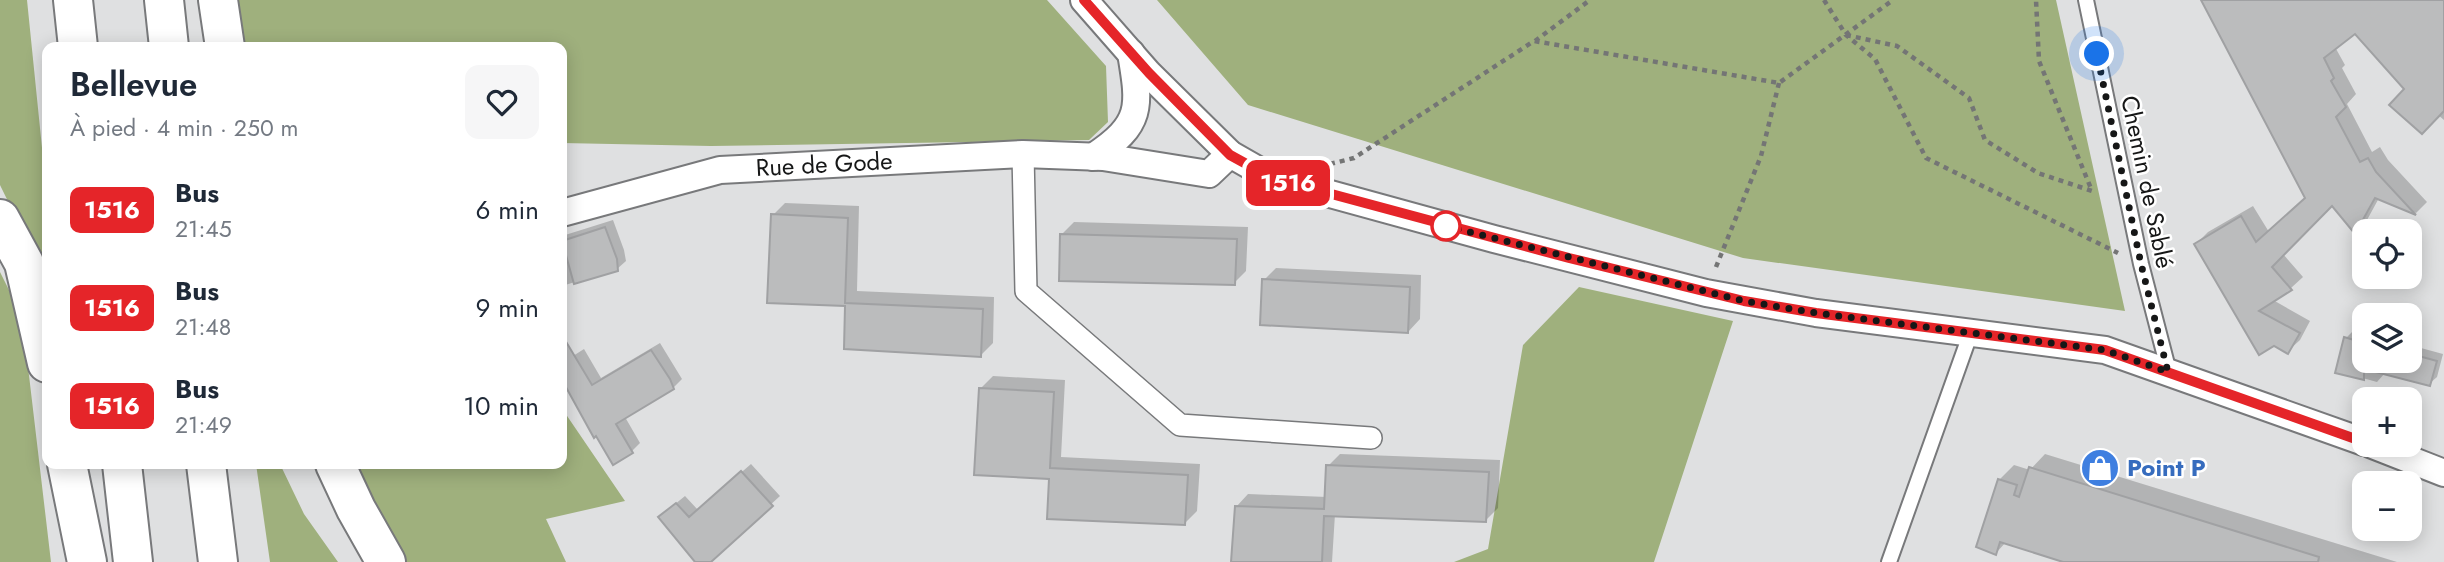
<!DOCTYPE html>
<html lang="fr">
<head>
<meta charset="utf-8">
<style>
	:root { --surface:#fff; --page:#f6f6f7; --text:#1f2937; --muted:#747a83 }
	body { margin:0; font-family:Jost,sans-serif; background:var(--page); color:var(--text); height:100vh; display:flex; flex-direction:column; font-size:26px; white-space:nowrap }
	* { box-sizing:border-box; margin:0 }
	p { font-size:23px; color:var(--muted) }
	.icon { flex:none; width:38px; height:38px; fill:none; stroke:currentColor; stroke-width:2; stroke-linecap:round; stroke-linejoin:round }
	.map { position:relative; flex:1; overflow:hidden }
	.drawer { position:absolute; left:42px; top:42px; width:525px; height:427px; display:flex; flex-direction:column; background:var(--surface); border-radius:14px; box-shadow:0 4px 18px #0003 }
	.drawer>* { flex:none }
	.badge { padding:0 14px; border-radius:10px; font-size:24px; line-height:46px }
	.tools { position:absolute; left:2352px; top:219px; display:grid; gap:14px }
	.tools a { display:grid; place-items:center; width:70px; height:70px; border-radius:14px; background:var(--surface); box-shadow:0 4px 18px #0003; font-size:35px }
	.you { position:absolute; width:35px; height:35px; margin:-18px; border:5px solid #fff; border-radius:50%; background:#1a73e8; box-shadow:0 0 0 10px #1a73e833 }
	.map>.badge { position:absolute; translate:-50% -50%; box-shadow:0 0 0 4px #fff }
	.round { display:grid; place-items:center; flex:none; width:74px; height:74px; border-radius:14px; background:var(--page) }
	.summary { display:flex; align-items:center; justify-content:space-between; height:119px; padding:0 28px }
	h1 { font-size:33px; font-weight:600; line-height:52px }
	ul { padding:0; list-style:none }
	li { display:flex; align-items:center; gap:21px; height:98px; padding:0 28px }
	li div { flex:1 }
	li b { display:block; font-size:26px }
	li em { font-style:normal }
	li .badge { min-width:77px; font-weight:700; text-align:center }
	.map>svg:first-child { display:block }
</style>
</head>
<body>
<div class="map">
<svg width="2444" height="562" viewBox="0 0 2444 562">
	<rect width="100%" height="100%" fill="#dfe0e1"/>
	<path fill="#9fb07d" d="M0,0H27L47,197V301L45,277L0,185Z
		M235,0H1047L1106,66L1108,122L1089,140L711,146L562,143V47H242Z
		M1157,0H2056L2125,311L1743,258L1248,105Z
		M0,272L22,316L51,562H0Z
		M1579,287L1733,321L1654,562H1454L1488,549L1523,345Z
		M563,410L625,501L546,519L566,562H407L370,500L352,464H562Z
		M256,464H280L304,514L338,562H270Z"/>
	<path fill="#0003" d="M2203,0H2444V120L2407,89L2355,31L2335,47L2345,65L2342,68L2356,94L2347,104L2372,152L2380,147L2388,160L2427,202L2416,213L2379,198L2367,220L2355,231L2332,203L2283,254L2303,277L2291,288L2273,300L2310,321L2300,340L2288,351L2196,244L2208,232L2253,206L2269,232L2307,197Z
		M785,203L859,206L857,291L994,297L993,343L981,355L847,304L769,301L773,215Z
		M613,220L624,250L626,261L617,269L562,286V236Z
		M1074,222L1248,227L1246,271L1234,283L1062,234Z
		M1276,268L1421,275L1420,319L1408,332L1264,280Z
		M562,290L565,303L562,306Z
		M2353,331L2364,334V360H2410V345L2443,354L2437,377L2429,384L2385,373L2377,382L2337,371L2346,338Z
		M660,343L682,379L673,388L625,417L640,443L632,451L596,434L594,435L562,377V363L584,349L601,378Z
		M993,376L1065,380L1061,457L1200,464L1197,511L1185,523L1051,478L981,388Z
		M1340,454L1500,460L1498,508L1486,520L1335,514L1332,562H1232L1236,507L1248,494L1327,497L1328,466Z
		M2045,454L2397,562H2071L2006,542L1996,553L1999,480L2014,465L2030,470Z
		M751,464L780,496L708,562H697L669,509L685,496L698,510Z"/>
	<path fill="#bbbcbd" stroke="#a0a1a3" stroke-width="2" d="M2201,0H2444V111L2422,134L2389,105L2404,89L2355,34L2324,58L2334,78L2331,81L2346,107L2336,117L2360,162L2368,158L2376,172L2416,215L2375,198L2355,234L2332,206L2272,267L2292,290L2259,311L2300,333L2288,354L2274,346L2259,355L2194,244L2241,216L2256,242L2305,198Z
		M771,214L848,218L845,303L983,309L981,357L844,349L845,306L767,303Z
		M605,227L617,259L618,271L574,284L562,241Z
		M1060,234L1237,239L1235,285L1059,281Z
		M1262,279L1410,287L1408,333L1260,325Z
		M562,335L592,385L651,350L670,379L674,389L616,424L633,453L613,465L596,436L594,438L562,380Z
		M2344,337L2364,343V360H2414L2415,355L2437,361L2430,386L2364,369V380L2335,373Z
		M979,388L1054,392L1050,468L1188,475L1185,525L1047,519L1049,479L974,475Z
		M1326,465L1489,472L1486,522L1324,516L1322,562H1231L1235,506L1324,509Z
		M2029,467L2319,557L2318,562H2063L2000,542L1996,555L1976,547L1998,479L2017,485L2014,495L2019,497Z
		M741,471L773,506L711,562H695L658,517L676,503L689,517Z"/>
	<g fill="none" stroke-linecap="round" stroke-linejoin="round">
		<defs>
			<path id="service" d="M2086,0L2141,264L2169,372
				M1889,562L1971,332"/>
			<path id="pedestrian" d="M1023,154L1026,291L1180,425L1371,438"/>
			<g id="minor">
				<path d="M1084,0L1148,73L1230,154L1272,178L1494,239L1706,293L1816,313L2105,350L2364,442"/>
				<path d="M1093,157C1143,124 1140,107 1131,53"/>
				<path id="s1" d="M562,213L720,170L1023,154L1103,157L1209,174L1230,154"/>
				<path d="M2370,444L2444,473"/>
			</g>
			<path id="motorway" d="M73,0L78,47
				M164,0L169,47
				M218,0L225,47
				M0,219L24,263L47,363
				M67,464L87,562
				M122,464L133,562
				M206,464L218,562
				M335,464L356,509L386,562"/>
		</defs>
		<use href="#service" stroke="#78797b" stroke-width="18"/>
		<use href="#pedestrian" stroke="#78797b" stroke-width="24"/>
		<use href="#minor" stroke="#78797b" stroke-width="30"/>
		<use href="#motorway" stroke="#78797b" stroke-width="42"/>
		<path stroke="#747575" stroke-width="4.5" stroke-dasharray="5 5" stroke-linecap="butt" d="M1824,0L1846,35L1875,59L1926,158L2118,253
			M1846,35L1897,46L1969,98L1985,140L2038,173L2092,191L2039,61L2036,0
			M1535,41L1590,0
			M1330,164L1354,158L1534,41L1779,83L1893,0
			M1716,267L1761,156L1779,83"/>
		<use href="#service" stroke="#fff" stroke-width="14"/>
		<use href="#pedestrian" stroke="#fff" stroke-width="21"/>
		<use href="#minor" stroke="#fff" stroke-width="26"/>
		<use href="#motorway" stroke="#fff" stroke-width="38"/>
	</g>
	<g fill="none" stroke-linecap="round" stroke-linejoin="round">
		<defs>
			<path id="line" d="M1084,0L1149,73L1230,155L1272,178L1569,258L1744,301L1816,313L2105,350L2364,442"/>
		</defs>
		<use href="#line" stroke="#fff" stroke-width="16"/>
		<use href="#line" stroke="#e52529" stroke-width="10"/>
		<path stroke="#161717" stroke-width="7" stroke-dasharray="0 12.6" d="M1446,226L1744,301L1816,313L2105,350L2168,372L2141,264L2097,54"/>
	</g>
	<defs>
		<symbol id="shop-disc" viewBox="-11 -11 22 22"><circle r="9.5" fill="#3f7fe0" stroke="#fff"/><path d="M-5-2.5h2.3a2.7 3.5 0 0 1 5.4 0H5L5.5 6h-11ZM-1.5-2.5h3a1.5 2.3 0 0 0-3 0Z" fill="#fff"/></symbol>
	</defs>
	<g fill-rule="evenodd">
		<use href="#shop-disc" x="2078" y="446" width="44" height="44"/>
	</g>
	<circle fill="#fff" stroke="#e52529" stroke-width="3.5" cx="1446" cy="226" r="14"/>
	<g text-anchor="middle" stroke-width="5" stroke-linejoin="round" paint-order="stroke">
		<g font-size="24" fill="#161717" stroke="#fff">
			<text dy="8" stroke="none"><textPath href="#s1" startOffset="268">Rue de Gode</textPath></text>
			<text transform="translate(2147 182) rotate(78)" y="8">Chemin de Sablé</text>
		</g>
		<g font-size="24" font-weight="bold" fill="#366cbe" stroke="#fff" text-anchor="start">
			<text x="2127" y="476">Point P</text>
		</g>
	</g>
</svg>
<div class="tools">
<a><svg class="icon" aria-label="locate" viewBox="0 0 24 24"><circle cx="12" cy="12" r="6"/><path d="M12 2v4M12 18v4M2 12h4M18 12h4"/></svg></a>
<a><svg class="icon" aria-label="layers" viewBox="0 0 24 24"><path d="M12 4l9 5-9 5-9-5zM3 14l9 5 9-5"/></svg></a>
<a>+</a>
<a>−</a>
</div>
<div class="you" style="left:2097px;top:54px"></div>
<b class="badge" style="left:1288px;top:183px;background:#e52529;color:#fff">1516</b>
<section class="drawer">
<div class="summary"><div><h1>Bellevue</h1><p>À pied · 4 min · 250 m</p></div><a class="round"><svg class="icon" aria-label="heart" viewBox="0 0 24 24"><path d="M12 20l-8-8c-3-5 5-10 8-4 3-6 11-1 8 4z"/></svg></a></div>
<ul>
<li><span class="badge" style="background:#e52529;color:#fff">1516</span><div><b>Bus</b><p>21:45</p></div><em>6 min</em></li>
<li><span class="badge" style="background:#e52529;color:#fff">1516</span><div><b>Bus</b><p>21:48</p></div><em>9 min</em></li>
<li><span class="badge" style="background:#e52529;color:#fff">1516</span><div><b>Bus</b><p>21:49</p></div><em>10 min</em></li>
</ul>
</section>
</div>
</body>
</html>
